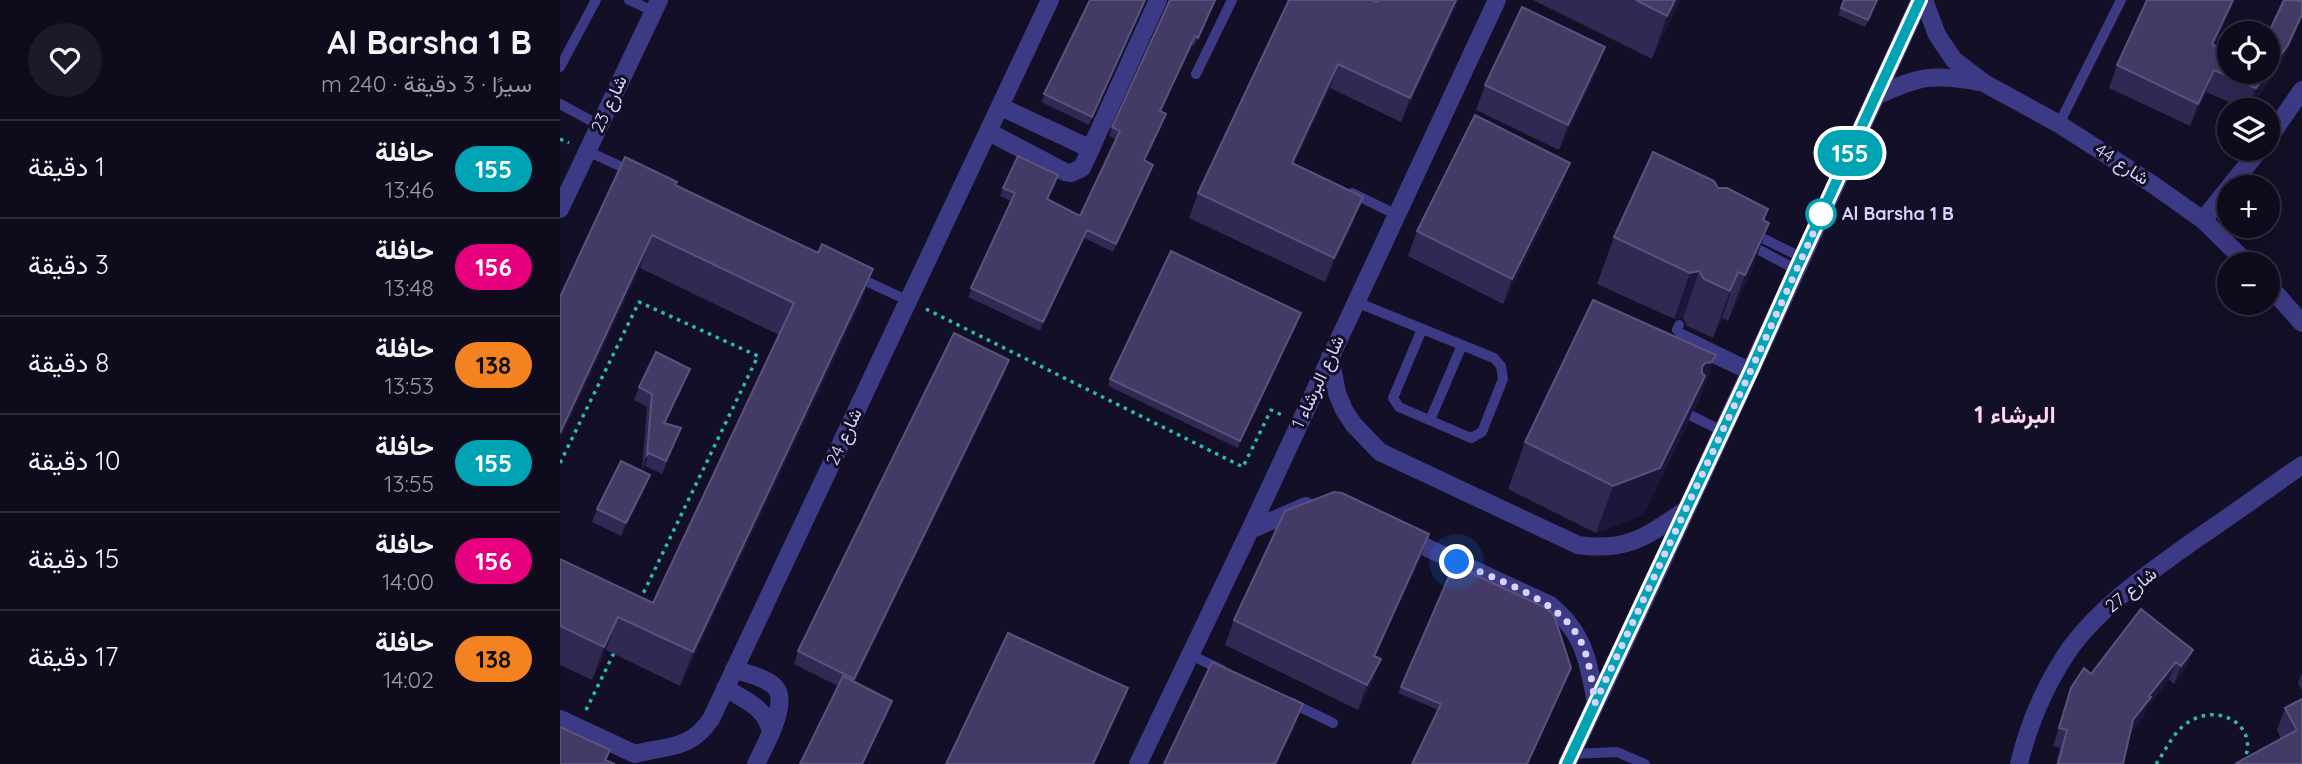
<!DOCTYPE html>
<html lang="ar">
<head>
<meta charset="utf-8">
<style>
	:root { --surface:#0e0b1c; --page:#1c1929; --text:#f1f3f6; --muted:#9b9ba3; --line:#2e2b3b }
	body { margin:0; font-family:Quicksand,Vazirmatn,sans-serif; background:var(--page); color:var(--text); direction:rtl; height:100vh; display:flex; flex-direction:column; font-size:26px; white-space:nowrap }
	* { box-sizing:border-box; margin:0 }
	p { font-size:23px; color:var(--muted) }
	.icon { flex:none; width:38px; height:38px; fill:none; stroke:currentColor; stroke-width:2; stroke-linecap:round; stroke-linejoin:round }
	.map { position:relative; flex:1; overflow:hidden; direction:ltr }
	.side { display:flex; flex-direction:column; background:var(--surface); width:560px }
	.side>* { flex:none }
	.badge { padding:0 14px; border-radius:23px; font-size:24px; line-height:46px }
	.controls { position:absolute; left:1657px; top:21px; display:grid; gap:14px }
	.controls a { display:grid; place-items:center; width:63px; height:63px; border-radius:50%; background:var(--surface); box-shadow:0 7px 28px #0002,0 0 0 2px var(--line); font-size:35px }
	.you { position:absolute; width:35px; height:35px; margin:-18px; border:5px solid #fff; border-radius:50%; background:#1a73e8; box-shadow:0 0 0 10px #1a73e833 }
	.map>.badge { position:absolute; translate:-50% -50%; box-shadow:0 0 0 4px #fff }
	.round { display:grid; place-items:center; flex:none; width:74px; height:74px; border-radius:37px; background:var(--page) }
	.head { display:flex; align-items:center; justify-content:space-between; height:119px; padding:0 28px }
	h1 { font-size:33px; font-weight:700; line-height:52px }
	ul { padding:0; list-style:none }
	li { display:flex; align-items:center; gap:21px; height:98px; padding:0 28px; border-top:2px solid var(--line) }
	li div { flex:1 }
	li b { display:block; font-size:26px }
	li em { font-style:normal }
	li .badge { min-width:77px; font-weight:700; text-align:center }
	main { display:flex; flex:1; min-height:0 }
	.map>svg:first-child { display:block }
</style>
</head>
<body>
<main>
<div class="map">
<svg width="1742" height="764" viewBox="0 0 1742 764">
	<rect width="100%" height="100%" fill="#130f26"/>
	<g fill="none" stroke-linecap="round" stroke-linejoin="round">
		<path stroke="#2fb8b0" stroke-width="3.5" stroke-dasharray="3.5 5" stroke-linecap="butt" d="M0,139L9,143
			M366,309L683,467L711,410L722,415
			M0,463L79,302L198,356L80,600
			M26,710L55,651
			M1596,764C1604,753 1611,737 1622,727C1656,697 1704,727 1682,764"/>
		<path stroke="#3d3a85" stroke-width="10" d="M69,0L93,11
			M0,67L36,0
			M636,74L672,0
			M0,104L39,125
			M1499,124L1561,0
			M27,151L73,172
			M792,193L837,215
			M1192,233L1241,257
			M1188,244L1235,269
			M297,277L349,301
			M796,302L934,358L941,366L943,379L922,432L911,438L839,407L833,398L862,329
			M1119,325L1117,330L1120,333L1192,368
			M1144,354L1189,375
			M1132,416L1162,431
			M870,420L902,345
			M629,654L662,670
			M730,702L773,723
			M1011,754L1057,752L1085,764"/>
		<path stroke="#3d3a85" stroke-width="18" d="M1364,0L1377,35L1394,60L1424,83L1499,124L1592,184L1643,220L1688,264
			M1316,96C1363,75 1370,74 1420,82
			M441,107L531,149
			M429,132L505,172L511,173L522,168L598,0
			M1708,139L1742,90
			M0,209L99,0
			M1643,220L1700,149
			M1708,285L1742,323
			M174,669C186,674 206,677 215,687C230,703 204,747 196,764
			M165,688C185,700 207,708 211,733
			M0,719L75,754C108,745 129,751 151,719L490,0
			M1459,764C1469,722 1486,683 1511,647C1543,604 1589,573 1632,542C1669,517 1705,491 1742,465"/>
		<path stroke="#3d3a85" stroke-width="18" d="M770,357L777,393L784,410L794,425L820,452L1018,545C1066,552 1085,537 1123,512
			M690,530L746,506
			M844,537L990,605C1025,634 1028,661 1036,703
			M578,764L690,530L937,0
			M1007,764C1128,511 1243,255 1360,0"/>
	</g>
	<path fill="#312854" d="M530,0H586L529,125L481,102Z
		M609,0H656L634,46L632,45L600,111L603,122L585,161L593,165L553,252L524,238L480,331L408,297L451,201L440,196L443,188L498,175L488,199L520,216L556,139L549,136L552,127Z
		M899,0L841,122L770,88L734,164L794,221L765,282L629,218L638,193L817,2Z
		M973,0H1120L1092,59Z
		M1284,0H1318L1305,27L1278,15Z
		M1587,0H1675L1654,45L1708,72L1742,1V17L1720,67L1688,110L1646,92L1630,126L1549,88L1557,65Z
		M1036,72L999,150L916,110L925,85Z
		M116,185L258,253L313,269L301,302L120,686L46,650L32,680L0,665V559L93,603L219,335L80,268L0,440V297Z
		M1001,188L943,304L848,256L857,231Z
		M1158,188L1208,209L1204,221L1192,270L1168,321L1162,318L1153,338L1127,326L1123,318L1114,319L1037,284L1054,237Z
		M741,313L678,448L548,386L550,379Z
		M1156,355L1139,401L1135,409H1133L1128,423L1083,515L1036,533L948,489L965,442Z
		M445,373L294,682L332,701L327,714L303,764H240L278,686L234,664L238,651Z
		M125,382L106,423L116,441L102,474L85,466L82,469L87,407L74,400L79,387Z
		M90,475L85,488L61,536L32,522L37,509Z
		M869,534L860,559L815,657L812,683L798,710L665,645L674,620Z
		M1633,650L1626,668L1614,684L1609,680L1586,709L1584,716L1570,734L1563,764H1496L1500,748L1493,746L1511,688L1531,674Z
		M1011,668L1009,674L878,710L838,693L841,687Z
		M1742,673V691L1738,683Z
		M1742,699V764L1721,739L1717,730L1725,708Z"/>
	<path fill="#1d163a" d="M585,0H586L529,125L532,117Z
		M896,0H899L841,122L850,98Z
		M1115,0H1120L1092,59L1107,16Z
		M1673,0H1675L1644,67L1652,44Z
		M1742,14L1739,25L1720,67L1688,110L1696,88Z
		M635,36L632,45L597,119L600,111Z
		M1045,47L1036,72L999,150L1008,125Z
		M778,64L770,88L723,187L732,163Z
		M1654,70L1646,92L1630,126L1638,104Z
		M1010,163L1001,188L943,304L952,279Z
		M593,165L590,173L553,252L556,244Z
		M803,197L794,221L765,282L774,258Z
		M1209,223L1192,270L1168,321L1185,275Z
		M527,230L524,238L480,331L483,322Z
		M92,235L80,268L0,440V433Z
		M313,269L301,302L120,686L133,652Z
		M1139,271L1123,318L1114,319L1130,273Z
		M1178,272L1162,318L1153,338L1170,291Z
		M741,313L739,320L678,448L680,441Z
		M1156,355L1139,401L1135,409H1133L1128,423L1083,515L1036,533L1053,486L1142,367Z
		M449,360L445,373L290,692L294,679Z
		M130,369L125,382L99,436L104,423Z
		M89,453L85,466L82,469L87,455Z
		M90,475L85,488L61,536L66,523Z
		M869,534L860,559L805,680L814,656Z
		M58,617L46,650L32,680L44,647Z
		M1633,650L1626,668L1614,684L1621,666Z
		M821,659L812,683L798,710L807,685Z
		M1616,662L1609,680L1586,709L1584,716L1567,738L1573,720L1589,696Z
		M332,701L327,714L303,764H302Z
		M743,704L734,729L717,764H715Z"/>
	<path fill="#433a66" stroke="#5a527e" stroke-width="2" d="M530,0H585L532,117L484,94Z
		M610,0H655L638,38L635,36L600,111L606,114L584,160L593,165L556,244L527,230L483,322L411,288L455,193L443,188L458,156L498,175L487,199L520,216L560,131L552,127Z
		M729,0H812L817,2L818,0H896L850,98L778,64L732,163L803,197L774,258L638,193Z
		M1076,0H1115L1107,16Z
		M1284,0H1317L1308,20L1281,8Z
		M1587,0H1673L1652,44L1670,53V72H1708V34L1724,0L1742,1V14L1728,45L1696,88L1654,70L1638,104L1557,65Z
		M962,7L1045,47L1008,125L925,85Z
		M915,115L1010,163L952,279L857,231Z
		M1093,152L1154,181L1158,188H1167L1208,209L1203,220L1209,223L1185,275L1178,272L1170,291L1144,279L1139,271L1130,273L1054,237Z
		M65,157L117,182L115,185L258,253L262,244L313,269L133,652L58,617L44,647L0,626V559L93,603L234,303L92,235L0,433V297Z
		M611,251L741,313L680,441L550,379Z
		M1033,300L1156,355L1152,362L1145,363L1142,367V373L1145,376L1100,468L1053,486L965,442Z
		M394,333L449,360L294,679L238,651Z
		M96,352L130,369L104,423L121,428L106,461L89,453L87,455L92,394L79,387Z
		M61,461L90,475L66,523L37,509Z
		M774,492L782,493L869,534L814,656L821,659L807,685L674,620L725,511Z
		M894,565L986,608L994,615L1011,668L967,764H852L881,704L841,687Z
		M1581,609L1633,650L1621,666L1616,662L1589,696L1591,697L1573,720L1563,764H1498L1507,730L1499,728L1511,688L1524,668L1531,674Z
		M448,633L568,688L533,764H386Z
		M652,662L743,704L715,764H604Z
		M283,676L332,701L302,764H240Z
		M1742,699V764H1675L1737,730L1725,708Z
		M0,727L50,750L45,760L55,764H0Z"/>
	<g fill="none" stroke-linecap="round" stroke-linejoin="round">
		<defs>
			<path id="line" d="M1007,764L1192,368L1236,269L1360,0"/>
		</defs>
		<use href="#line" stroke="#fff" stroke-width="16"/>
		<use href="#line" stroke="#00a3b4" stroke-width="10"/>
		<path stroke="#d9d4ff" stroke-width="7" stroke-dasharray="0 12.6" d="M897,562C939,581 1003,600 1022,644C1030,662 1032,684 1035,703L1192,368L1265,207L1261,214"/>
	</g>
	<circle fill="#fff" stroke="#00a3b4" stroke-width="3.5" cx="1261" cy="214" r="14"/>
	<g text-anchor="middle" stroke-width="6" stroke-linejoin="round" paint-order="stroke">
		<g font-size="18" fill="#d9d4ff" stroke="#130f26">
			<text transform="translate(49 104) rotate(-65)" y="6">شارع 23</text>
			<text transform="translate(1562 164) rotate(33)" y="6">شارع 44</text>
			<text transform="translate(758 382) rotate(-65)" y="6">شارع البرشاء 1</text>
			<text transform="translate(284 437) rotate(-65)" y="6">شارع 24</text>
			<text transform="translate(1571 590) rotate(-39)" y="6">شارع 27</text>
		</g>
		<g font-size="18" font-weight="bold" fill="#d9d4ff" stroke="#130f26" text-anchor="start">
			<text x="1282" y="220">Al Barsha 1 B</text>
		</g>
		<g font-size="24" font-weight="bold" fill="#ffd6f0" stroke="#130f26">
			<text x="1455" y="423">البرشاء 1</text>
		</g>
	</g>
</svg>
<div class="controls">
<a><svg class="icon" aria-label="locate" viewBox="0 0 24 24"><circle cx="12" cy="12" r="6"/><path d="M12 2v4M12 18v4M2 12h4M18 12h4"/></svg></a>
<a><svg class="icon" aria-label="layers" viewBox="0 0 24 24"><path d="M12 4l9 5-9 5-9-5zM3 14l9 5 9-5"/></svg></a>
<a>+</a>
<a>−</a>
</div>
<div class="you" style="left:897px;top:562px"></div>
<b class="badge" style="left:1290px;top:153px;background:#00a3b4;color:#fff">155</b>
</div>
<section class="side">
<div class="head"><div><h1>Al Barsha 1 B</h1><p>سيرًا · 3 دقيقة · 240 m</p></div><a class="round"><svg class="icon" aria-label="heart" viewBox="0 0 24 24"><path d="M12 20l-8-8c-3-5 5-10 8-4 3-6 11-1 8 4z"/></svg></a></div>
<ul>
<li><span class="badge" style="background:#00a3b4;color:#fff">155</span><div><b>حافلة</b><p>13:46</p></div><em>1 دقيقة</em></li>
<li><span class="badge" style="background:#e6007e;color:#fff">156</span><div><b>حافلة</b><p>13:48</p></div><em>3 دقيقة</em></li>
<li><span class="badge" style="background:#f58220;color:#111">138</span><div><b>حافلة</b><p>13:53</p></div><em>8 دقيقة</em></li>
<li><span class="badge" style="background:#00a3b4;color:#fff">155</span><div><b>حافلة</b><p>13:55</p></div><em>10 دقيقة</em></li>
<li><span class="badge" style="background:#e6007e;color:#fff">156</span><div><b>حافلة</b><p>14:00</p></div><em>15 دقيقة</em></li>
<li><span class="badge" style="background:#f58220;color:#111">138</span><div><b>حافلة</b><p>14:02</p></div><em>17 دقيقة</em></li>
</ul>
</section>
</main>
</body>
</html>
